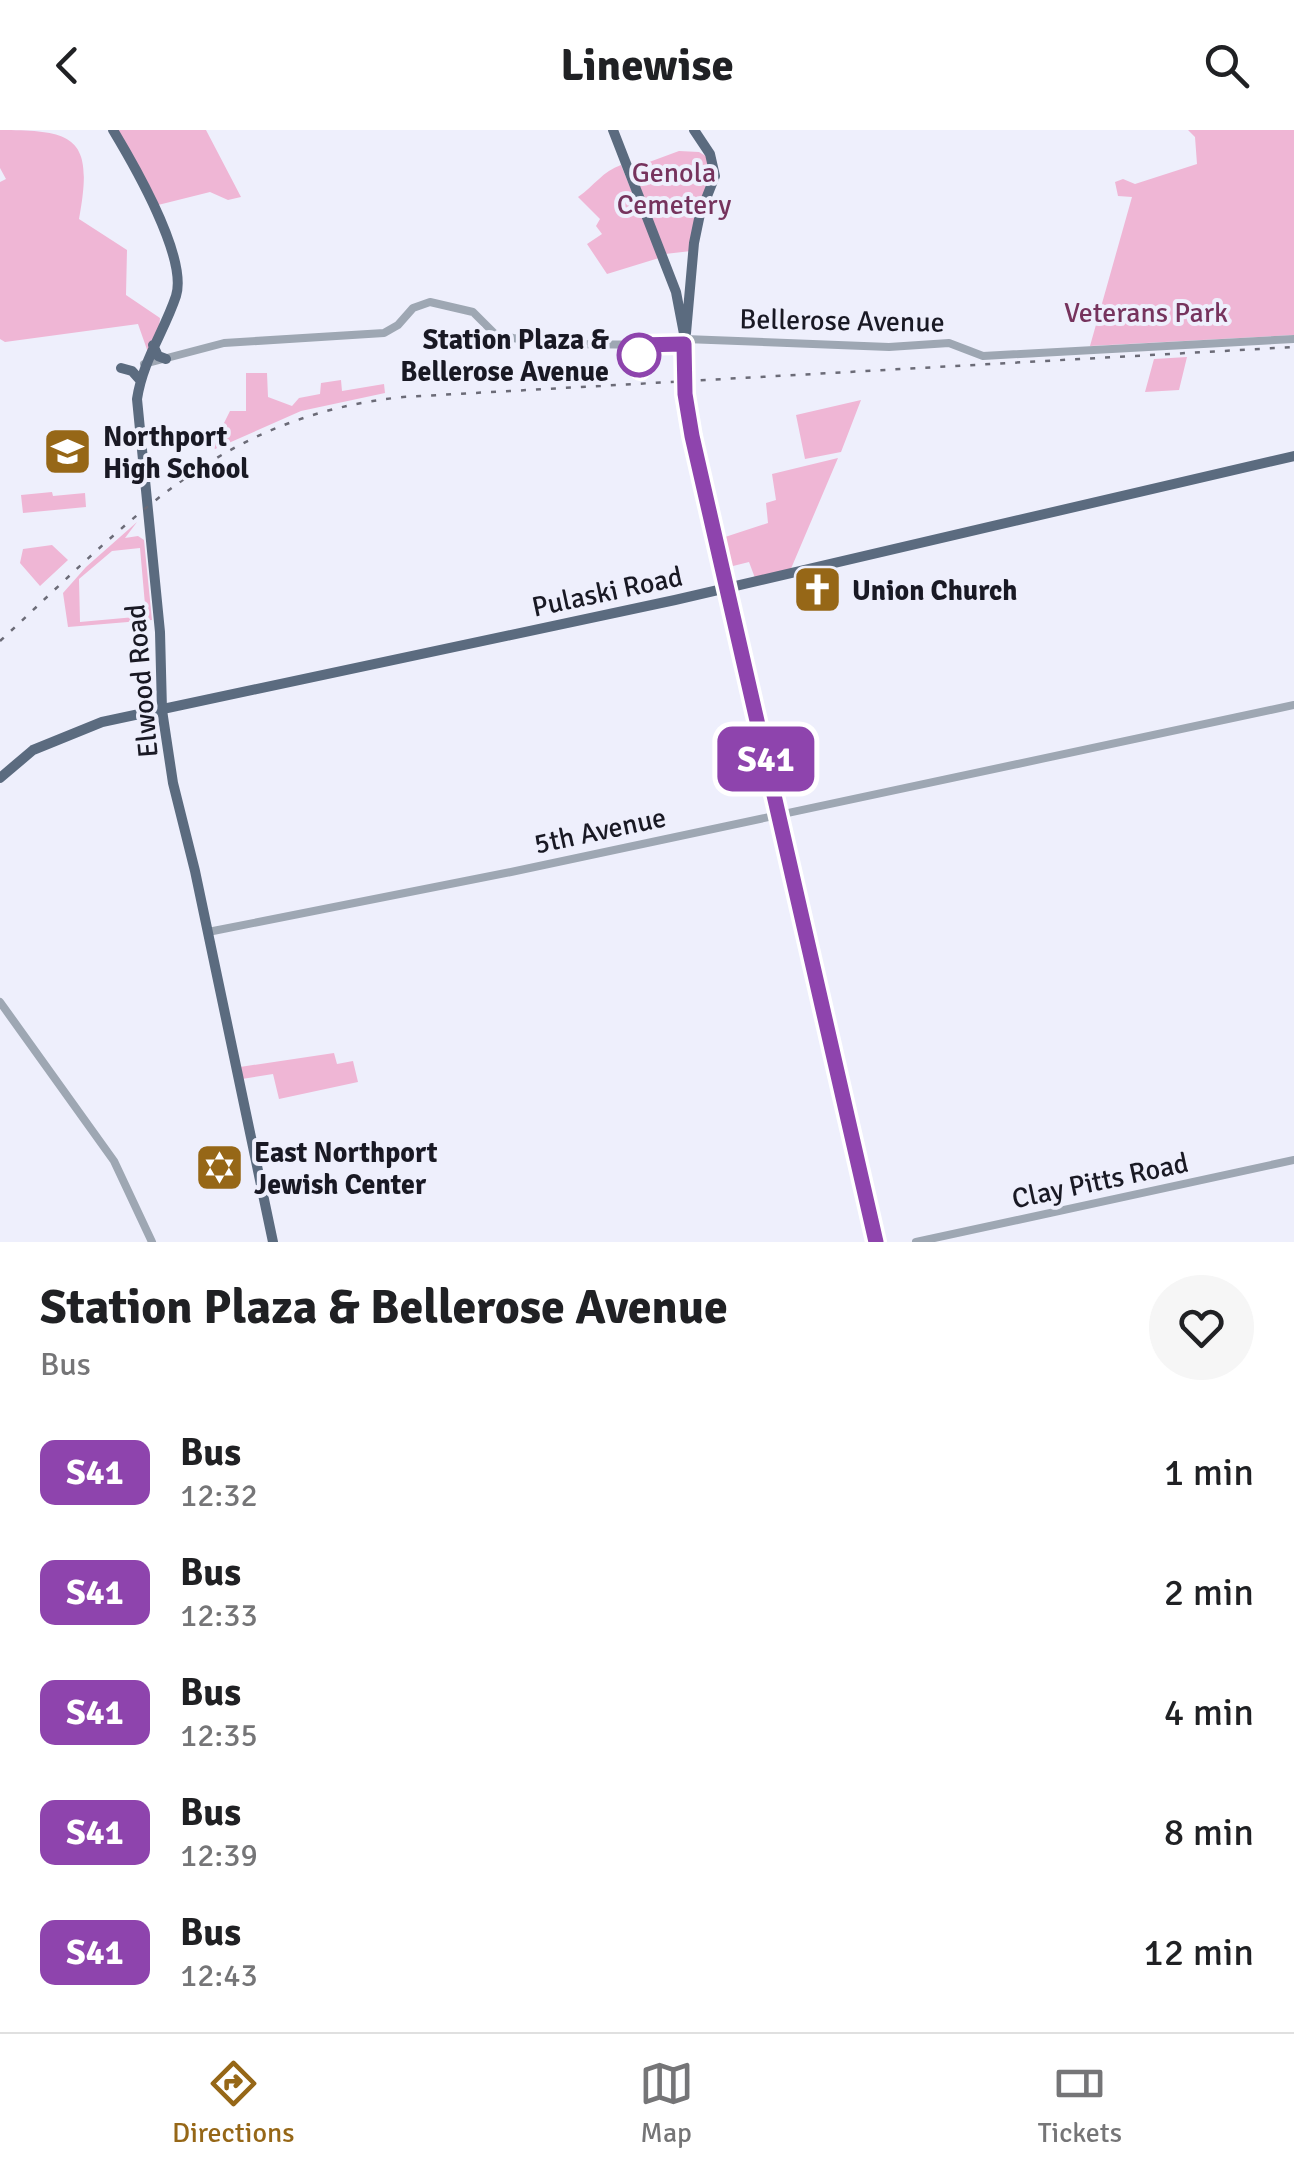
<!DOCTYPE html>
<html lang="en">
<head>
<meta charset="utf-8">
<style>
	:root { --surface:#fff; --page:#f6f6f6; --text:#202124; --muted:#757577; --line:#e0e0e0; --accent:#966717 }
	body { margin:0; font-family:Signika,sans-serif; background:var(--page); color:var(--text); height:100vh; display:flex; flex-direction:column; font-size:38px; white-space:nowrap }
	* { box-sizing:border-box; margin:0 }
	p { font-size:32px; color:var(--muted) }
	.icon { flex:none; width:55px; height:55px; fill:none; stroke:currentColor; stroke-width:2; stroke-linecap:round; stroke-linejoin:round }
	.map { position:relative; height:1112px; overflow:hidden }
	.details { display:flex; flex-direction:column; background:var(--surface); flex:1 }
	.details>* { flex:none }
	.badge { padding:0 20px; border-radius:15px; font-size:35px; line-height:65px }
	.map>.badge { position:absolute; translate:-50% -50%; box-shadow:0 0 0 5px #fff }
	.round { display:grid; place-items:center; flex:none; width:105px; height:105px; border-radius:52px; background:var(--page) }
	.head { display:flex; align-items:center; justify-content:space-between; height:170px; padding:0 40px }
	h1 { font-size:48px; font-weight:700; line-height:75px }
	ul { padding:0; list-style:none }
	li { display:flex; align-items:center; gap:30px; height:120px; padding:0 40px }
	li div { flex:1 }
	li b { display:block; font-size:38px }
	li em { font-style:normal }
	li .badge { min-width:110px; font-weight:700; text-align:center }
	header { display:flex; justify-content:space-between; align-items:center; height:130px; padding:0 40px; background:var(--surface); font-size:45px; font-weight:700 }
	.tabs { display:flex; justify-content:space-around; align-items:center; height:140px; border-top:2px solid var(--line); background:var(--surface); font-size:28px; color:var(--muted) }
	.tabs a { display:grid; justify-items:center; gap:5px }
	.tabs .active { color:var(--accent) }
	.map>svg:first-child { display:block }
</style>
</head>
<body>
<header><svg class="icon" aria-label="back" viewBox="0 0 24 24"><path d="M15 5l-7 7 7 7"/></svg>Linewise<svg class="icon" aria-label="search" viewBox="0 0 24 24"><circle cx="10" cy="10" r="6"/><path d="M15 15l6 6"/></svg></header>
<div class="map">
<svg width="1294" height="1112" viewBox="0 0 1294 1112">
	<rect width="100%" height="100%" fill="#eeeffc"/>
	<path fill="#efb6d5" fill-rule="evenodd" d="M0,0C76,0 94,8 79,89L127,120L126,165L160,188L158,210L150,228L138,194L5,212L0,209V52L6,49L0,38Z
		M117,0H206L241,67L228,70L210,62L158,75Z
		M1188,0H1294V205L1090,216L1132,67L1118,66L1115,52L1123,49L1135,54L1197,34L1195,7Z
		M679,21L699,22L709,28L713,43L691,121L665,124L633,38Z
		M621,35L659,128L607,144L587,114L602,104L596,96L600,89L578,67C594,56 603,41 621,35Z
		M1187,227L1179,260L1145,262L1154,229Z
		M246,243H267L268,267L292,276L299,268L320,264L321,253L341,250L342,261L384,254L385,263L301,281L215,319L205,307L224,293L230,281H246Z
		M861,270L841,322L805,329L796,285Z
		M838,328L790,441L755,448L749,432L729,437L722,408L768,393L766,373L776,370L772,344Z
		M52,362L53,366L85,363L86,377L23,383L21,365Z
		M137,392L125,408L138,406L144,410L152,490L68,497L63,463L86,437ZM140,418L146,486L80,492L79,449L112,421Z
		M52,415L68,430L40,456L20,433L23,419Z
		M334,923L337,934L353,931L358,952L279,969L273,944L242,949L240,937Z"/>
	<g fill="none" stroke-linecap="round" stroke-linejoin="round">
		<path stroke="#9ea7b3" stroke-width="8" d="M144,234L224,213L384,203L398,195L413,178L430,172L473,182L495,204L513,208L550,214L685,215V209L889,217L949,213L983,226L1294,209
			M208,802L511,742L1294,575
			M0,872L114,1031L152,1112
			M916,1112L1294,1030"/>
		<path stroke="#5b6b7f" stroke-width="10" d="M113,0C134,35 188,128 176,166C164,202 143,230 137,269L160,502L162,580L173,653L195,741L273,1112
			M613,0L676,162L685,209
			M686,203L694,113L700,84L715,46L710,24L694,0
			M153,215L158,226L166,229
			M685,215V264L692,306L877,1112
			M121,238L132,241L140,250
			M0,648L33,620L102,592L675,470L1294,326"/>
		<path stroke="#6b6b77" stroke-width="2.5" stroke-dasharray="5 10" stroke-linecap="butt" d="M0,511C128,393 218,286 403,267L1294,217"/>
	</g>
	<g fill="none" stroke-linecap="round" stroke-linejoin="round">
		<defs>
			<path id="line" d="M640,240L638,215L684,214L685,264L692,306L876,1112"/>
		</defs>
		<use href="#line" stroke="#fff" stroke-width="22"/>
		<use href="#line" stroke="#8e44ad" stroke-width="15"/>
	</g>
	<defs>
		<symbol id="school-square" viewBox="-11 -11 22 22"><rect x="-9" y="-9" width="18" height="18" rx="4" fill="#966717" stroke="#eeeffc"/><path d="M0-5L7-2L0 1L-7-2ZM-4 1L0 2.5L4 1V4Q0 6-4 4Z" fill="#fff"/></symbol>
		<symbol id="church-square" viewBox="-11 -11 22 22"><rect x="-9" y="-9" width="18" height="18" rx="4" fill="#966717" stroke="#eeeffc"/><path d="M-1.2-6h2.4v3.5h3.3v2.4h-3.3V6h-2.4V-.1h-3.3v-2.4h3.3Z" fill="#fff"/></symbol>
		<symbol id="synagogue-square" viewBox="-11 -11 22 22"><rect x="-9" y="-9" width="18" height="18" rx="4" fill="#966717" stroke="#eeeffc"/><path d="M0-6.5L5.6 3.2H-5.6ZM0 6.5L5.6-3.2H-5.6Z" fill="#fff"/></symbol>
	</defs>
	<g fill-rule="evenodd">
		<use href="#school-square" x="40" y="294" width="55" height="55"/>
		<use href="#church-square" x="790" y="432" width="55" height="55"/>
		<use href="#synagogue-square" x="192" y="1010" width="55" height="55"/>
	</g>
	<circle fill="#fff" stroke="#8e44ad" stroke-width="5" cx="639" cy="225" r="20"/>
	<g text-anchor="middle" stroke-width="8" stroke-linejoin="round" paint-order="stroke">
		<g font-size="28" fill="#76335d" stroke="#eeeffc">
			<text x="674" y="52">Genola<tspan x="674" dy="32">Cemetery</tspan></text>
			<text x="1146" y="192">Veterans Park</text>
		</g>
		<g font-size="28" fill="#191924" stroke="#eeeffc">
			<text transform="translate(842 190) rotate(1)" y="10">Bellerose Avenue</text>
			<text transform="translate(607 461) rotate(-12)" y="10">Pulaski Road</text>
			<text transform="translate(141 551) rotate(-95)" y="10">Elwood Road</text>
			<text transform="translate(600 700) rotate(-12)" y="10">5th Avenue</text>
			<text transform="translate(1100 1050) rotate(-12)" y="10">Clay Pitts Road</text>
		</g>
		<g font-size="28" font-weight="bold" fill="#191924" stroke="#eeeffc" text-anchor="end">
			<text x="609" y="219">Station Plaza &amp;<tspan x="609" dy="32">Bellerose Avenue</tspan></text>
		</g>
		<g font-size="28" font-weight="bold" fill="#191924" stroke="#eeeffc" text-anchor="start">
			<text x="103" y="316">Northport<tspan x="103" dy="32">High School</tspan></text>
			<text x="852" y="470">Union Church</text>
			<text x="254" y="1032">East Northport<tspan x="254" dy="32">Jewish Center</tspan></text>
		</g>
	</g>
</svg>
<b class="badge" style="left:766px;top:629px;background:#8e44ad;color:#fff">S41</b>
</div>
<section class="details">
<div class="head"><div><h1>Station Plaza &amp; Bellerose Avenue</h1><p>Bus</p></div><a class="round"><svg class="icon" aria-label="heart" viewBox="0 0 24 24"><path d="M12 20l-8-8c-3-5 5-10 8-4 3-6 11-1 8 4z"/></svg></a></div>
<ul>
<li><span class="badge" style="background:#8e44ad;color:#fff">S41</span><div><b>Bus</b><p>12:32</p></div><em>1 min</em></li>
<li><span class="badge" style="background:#8e44ad;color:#fff">S41</span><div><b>Bus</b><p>12:33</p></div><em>2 min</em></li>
<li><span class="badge" style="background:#8e44ad;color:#fff">S41</span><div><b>Bus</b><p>12:35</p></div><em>4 min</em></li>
<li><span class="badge" style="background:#8e44ad;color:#fff">S41</span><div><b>Bus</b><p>12:39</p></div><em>8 min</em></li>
<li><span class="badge" style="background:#8e44ad;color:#fff">S41</span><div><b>Bus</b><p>12:43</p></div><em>12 min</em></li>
</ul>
</section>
<nav class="tabs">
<a class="active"><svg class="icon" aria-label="directions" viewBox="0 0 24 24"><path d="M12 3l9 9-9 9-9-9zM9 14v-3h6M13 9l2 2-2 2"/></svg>Directions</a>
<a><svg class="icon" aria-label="map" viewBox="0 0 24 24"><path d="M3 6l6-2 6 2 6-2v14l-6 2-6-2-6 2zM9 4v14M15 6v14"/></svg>Map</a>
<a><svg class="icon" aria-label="tickets" viewBox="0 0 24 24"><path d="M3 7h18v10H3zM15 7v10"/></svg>Tickets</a>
</nav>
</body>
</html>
